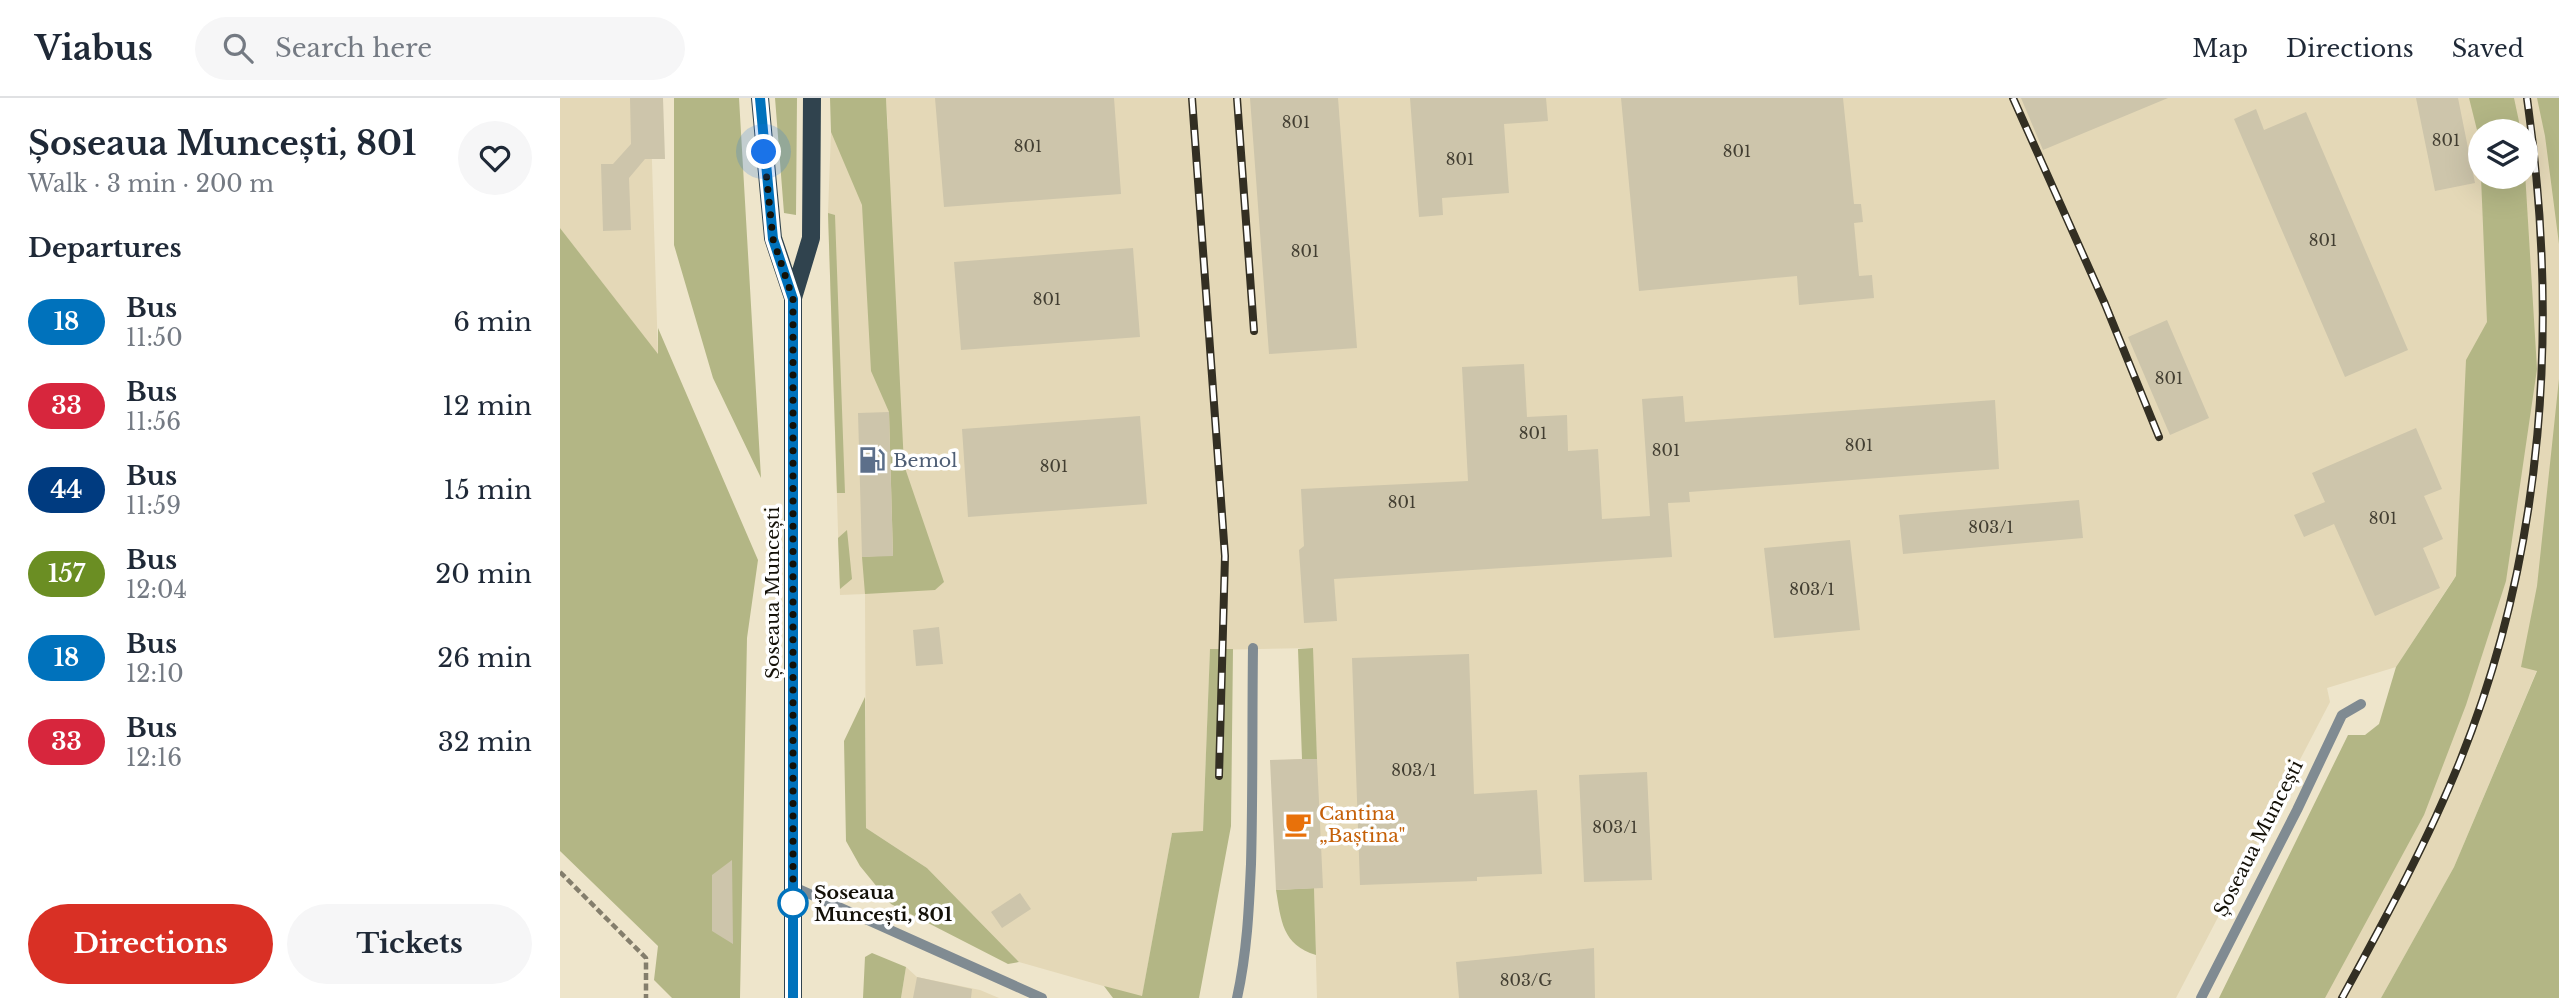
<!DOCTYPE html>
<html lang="en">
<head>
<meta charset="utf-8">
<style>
	:root { --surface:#fff; --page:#f6f6f7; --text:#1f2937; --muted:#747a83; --line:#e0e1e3; --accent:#d93025 }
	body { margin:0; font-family:"Libre Baskerville",serif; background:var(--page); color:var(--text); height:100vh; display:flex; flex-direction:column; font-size:26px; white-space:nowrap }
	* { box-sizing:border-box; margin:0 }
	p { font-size:23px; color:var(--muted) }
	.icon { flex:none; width:38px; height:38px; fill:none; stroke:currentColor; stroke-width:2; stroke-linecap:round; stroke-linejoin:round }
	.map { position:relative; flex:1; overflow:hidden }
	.drawer { display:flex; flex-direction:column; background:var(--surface); width:560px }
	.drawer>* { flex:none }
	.badge { padding:0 14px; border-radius:23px; font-size:24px; line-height:46px }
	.fabs { position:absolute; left:1908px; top:21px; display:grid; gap:14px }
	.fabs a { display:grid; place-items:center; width:70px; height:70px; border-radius:50%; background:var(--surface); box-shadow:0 7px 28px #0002; font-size:35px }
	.you { position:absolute; width:35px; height:35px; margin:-18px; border:5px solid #fff; border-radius:50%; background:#1a73e8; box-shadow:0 0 0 10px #1a73e833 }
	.map>.badge { position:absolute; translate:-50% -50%; box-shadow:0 0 0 4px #fff }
	h2 { padding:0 28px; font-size:26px; line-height:63px }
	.round { display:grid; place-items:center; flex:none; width:74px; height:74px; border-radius:37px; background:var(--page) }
	.summary { display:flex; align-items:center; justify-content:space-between; height:119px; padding:0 28px }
	h1 { font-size:33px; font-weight:800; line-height:52px }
	.button { display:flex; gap:14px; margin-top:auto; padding:14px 28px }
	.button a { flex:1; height:80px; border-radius:42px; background:var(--accent); color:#fff; font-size:28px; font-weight:800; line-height:80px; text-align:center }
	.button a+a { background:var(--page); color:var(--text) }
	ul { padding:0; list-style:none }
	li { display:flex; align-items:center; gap:21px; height:84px; padding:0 28px }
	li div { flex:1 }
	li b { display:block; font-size:26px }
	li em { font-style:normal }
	li .badge { min-width:77px; font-weight:700; text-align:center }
	header { display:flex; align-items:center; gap:42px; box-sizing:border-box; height:98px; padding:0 35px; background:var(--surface); border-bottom:2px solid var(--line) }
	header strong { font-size:33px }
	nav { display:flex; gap:38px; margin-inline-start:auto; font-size:24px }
	.search { width:490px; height:63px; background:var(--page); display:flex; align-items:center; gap:18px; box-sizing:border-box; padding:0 24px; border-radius:38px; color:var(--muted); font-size:26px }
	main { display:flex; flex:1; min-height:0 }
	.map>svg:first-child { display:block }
</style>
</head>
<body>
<header>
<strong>Viabus</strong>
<div class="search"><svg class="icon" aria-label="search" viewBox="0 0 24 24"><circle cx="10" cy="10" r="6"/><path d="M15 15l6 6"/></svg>Search here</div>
<nav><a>Map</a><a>Directions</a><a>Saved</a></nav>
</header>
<main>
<section class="drawer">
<div class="summary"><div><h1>Șoseaua Muncești, 801</h1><p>Walk · 3 min · 200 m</p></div><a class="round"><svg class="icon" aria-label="heart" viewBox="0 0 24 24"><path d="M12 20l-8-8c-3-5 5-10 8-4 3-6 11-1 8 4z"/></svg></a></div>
<h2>Departures</h2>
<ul>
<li><span class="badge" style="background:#0072bc;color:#fff">18</span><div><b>Bus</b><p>11:50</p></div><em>6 min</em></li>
<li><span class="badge" style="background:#d7263d;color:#fff">33</span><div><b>Bus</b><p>11:56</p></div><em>12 min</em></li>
<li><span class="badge" style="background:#003b80;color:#fff">44</span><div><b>Bus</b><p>11:59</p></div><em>15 min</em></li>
<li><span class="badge" style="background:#6b8e23;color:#fff">157</span><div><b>Bus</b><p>12:04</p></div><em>20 min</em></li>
<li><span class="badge" style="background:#0072bc;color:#fff">18</span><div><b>Bus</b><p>12:10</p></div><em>26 min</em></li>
<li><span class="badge" style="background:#d7263d;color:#fff">33</span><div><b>Bus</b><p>12:16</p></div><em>32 min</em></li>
</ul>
<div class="button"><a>Directions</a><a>Tickets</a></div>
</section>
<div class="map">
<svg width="1999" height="900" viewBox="0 0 1999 900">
	<rect width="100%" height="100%" fill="#eee5cb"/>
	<path fill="#e4d8b7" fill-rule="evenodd" d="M0,0H90L98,257L0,130Z
		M326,0H1999V520L1894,769L1821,900H1729L1895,479L1836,569L1767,590L1770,604L1616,900H757L754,790L710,663L757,660L752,550L650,552L643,734L612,735L582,899L459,864L367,770L306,730L305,496L280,497L268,115L271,34L328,31ZM1920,33H1965V79H1920Z
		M346,869L357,879L420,892L439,900H341Z"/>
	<path fill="#b3b685" d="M114,0H179L201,380L153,280L114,147Z
		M215,0H237L236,117L224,115Z
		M270,0H326L344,367L384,484L375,492L305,496L302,459L333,457L329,314L311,273L302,107L271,34Z
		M1909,0H1954L1961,33H1920V44Z
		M1977,0H1999V146L1985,38Z
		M1965,74L1977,271L1946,483L1906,607L1864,717L1765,900H1659L1788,637H1805L1819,626L1836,569L1896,478L1906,262L1927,224L1921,79H1965Z
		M268,115L275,117L285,395H277Z
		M0,130L98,256V230L198,462L187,540L180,900H112L94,882L98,848L0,753Z
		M1999,281V900H1821L1894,769L1977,573L1961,569L1977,488Z
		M287,432L292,481L280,491L278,440Z
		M753,550L757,661H742L738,551Z
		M650,551H673L671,728L639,900H553L544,888L582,898L612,735L643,733Z
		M305,599L306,730L367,770L459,864L448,866L331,806L300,768L286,743L284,643Z
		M754,790L756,857C722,847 721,822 716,792Z
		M312,855L346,869L341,900H303L305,859Z"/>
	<path fill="#cdc5ab" d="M70,0H103L105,61H85L69,80L71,132L43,133L41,66H53L71,46Z
		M375,0H554L561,96L384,109Z
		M690,0H778L797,250L709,256Z
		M850,0H986L988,23L944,26L949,95L882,100L883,117L859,119Z
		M1061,0H1283L1294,106H1301L1303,124L1294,125L1299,178L1312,177L1314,200L1239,207L1237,178L1079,193Z
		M1461,0H1608L1483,52Z
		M1856,0H1898L1915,85L1875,93Z
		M1696,11L1704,32L1746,14L1848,252L1785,279L1674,21Z
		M573,150L580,239L401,252L394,164Z
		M1607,222L1649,320L1610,337L1568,239Z
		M964,266L967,319L1007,317L1008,353L1038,351L1042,421L1090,418L1082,301L1123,298L1125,324L1435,302L1439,371L1129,394L1130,404L1108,405L1112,459L774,481L777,523L744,525L739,452L744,448L741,391L908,383L902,269Z
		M329,314L333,458L302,459L298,315Z
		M580,318L587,406L408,419L402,331Z
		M1856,330L1882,391L1864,398L1883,441L1863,450L1880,490L1815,518L1774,426L1744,439L1734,417L1765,404L1752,375Z
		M1519,402L1523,440L1343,456L1339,417Z
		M1290,442L1300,532L1214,540L1204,450Z
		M379,529L383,566L356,568L353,532Z
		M909,556L914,696L977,692L982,776L917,779V783L800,787L792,560Z
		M742,661H757L763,790L716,792L710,662Z
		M1087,674L1092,782L1024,784L1019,677Z
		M172,762L173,846L152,833V777Z
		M460,795L471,811L442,830L431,814Z
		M1034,850L1035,900H899L896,864Z
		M357,879L412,891L411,900H353Z"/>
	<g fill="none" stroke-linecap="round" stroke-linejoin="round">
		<path stroke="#847e6c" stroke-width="4.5" stroke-dasharray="7 3.5" stroke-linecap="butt" d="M0,774L86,860V900"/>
		<path stroke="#808b92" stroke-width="10" d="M234,789L482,900
			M677,900C687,855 689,811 691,766C693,694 692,622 693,550
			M1641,900L1737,712L1782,617L1801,606"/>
		<path stroke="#30434e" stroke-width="18" d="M200,0L213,140L233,200
			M233,900V200L251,140L252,0"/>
		<defs>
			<path id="rail" d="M632,0L665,458L659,678
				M677,0L694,233
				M1453,0L1545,206L1599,339
				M1782,900C1824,823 1867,745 1900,663C1985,452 1999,224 1967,0"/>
		</defs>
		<use href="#rail" stroke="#332f23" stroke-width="8"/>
		<use href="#rail" stroke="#fff" stroke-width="5" stroke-dasharray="16" stroke-linecap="butt"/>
	</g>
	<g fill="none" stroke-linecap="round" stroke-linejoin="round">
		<defs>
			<path id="line" d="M200,0L213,141L233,201V900"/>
		</defs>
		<use href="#line" stroke="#fff" stroke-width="16"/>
		<use href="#line" stroke="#0072bc" stroke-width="10"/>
		<path stroke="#141108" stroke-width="7" stroke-dasharray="0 12.6" d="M204,54L213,141L233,201V807V805"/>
	</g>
	<defs>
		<symbol id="fuel-bare" viewBox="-9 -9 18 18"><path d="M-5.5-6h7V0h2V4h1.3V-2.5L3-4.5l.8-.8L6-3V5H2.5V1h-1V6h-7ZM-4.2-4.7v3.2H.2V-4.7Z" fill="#5c6f8a" stroke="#fff" stroke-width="2.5" paint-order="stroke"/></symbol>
		<symbol id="cafe-bare" viewBox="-9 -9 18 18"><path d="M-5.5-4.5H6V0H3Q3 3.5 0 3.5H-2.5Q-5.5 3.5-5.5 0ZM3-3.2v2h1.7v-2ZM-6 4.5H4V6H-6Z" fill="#e8710a" stroke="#fff" stroke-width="2.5" paint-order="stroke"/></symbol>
	</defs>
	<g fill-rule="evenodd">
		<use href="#fuel-bare" x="293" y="343" width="38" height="38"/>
		<use href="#cafe-bare" x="719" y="707" width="38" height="38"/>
	</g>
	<circle fill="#fff" stroke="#0072bc" stroke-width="3.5" cx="233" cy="805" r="14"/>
	<g text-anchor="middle" stroke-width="7" stroke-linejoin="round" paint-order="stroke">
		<g font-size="16" fill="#423e31">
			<text x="736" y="30">801</text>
			<text x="1886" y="48">801</text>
			<text x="468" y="54">801</text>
			<text x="1177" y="59">801</text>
			<text x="900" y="67">801</text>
			<text x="1763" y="148">801</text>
			<text x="745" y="159">801</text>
			<text x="487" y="207">801</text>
			<text x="1609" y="286">801</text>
			<text x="973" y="341">801</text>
			<text x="1299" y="353">801</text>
			<text x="1106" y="358">801</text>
			<text x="494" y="374">801</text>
			<text x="842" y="410">801</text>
			<text x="1823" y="426">801</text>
			<text x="1431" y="435">803/1</text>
			<text x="1252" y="497">803/1</text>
			<text x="854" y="678">803/1</text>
			<text x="1055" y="735">803/1</text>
			<text x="966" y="888">803/G</text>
		</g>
		<g font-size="19" fill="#4e5e75" stroke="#fff" text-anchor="start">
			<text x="333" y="369">Bemol</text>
		</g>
		<g font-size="19" fill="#141108" stroke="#fff">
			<text transform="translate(212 495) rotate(-90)" y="7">Șoseaua Muncești</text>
			<text transform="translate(1698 740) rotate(-63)" y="7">Șoseaua Muncești</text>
		</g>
		<g font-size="19" fill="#c56008" stroke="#fff" text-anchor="start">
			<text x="759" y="722">Cantina<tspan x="759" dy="22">„Baștina"</tspan></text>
		</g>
		<g font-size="19" font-weight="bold" fill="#141108" stroke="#fff" text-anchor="start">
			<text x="254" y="801">Șoseaua<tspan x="254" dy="22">Muncești, 801</tspan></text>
		</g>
	</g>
</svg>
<div class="fabs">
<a><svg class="icon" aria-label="layers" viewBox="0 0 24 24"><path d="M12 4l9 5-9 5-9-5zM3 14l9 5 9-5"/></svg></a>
</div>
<div class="you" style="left:204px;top:54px"></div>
</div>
</main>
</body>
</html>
